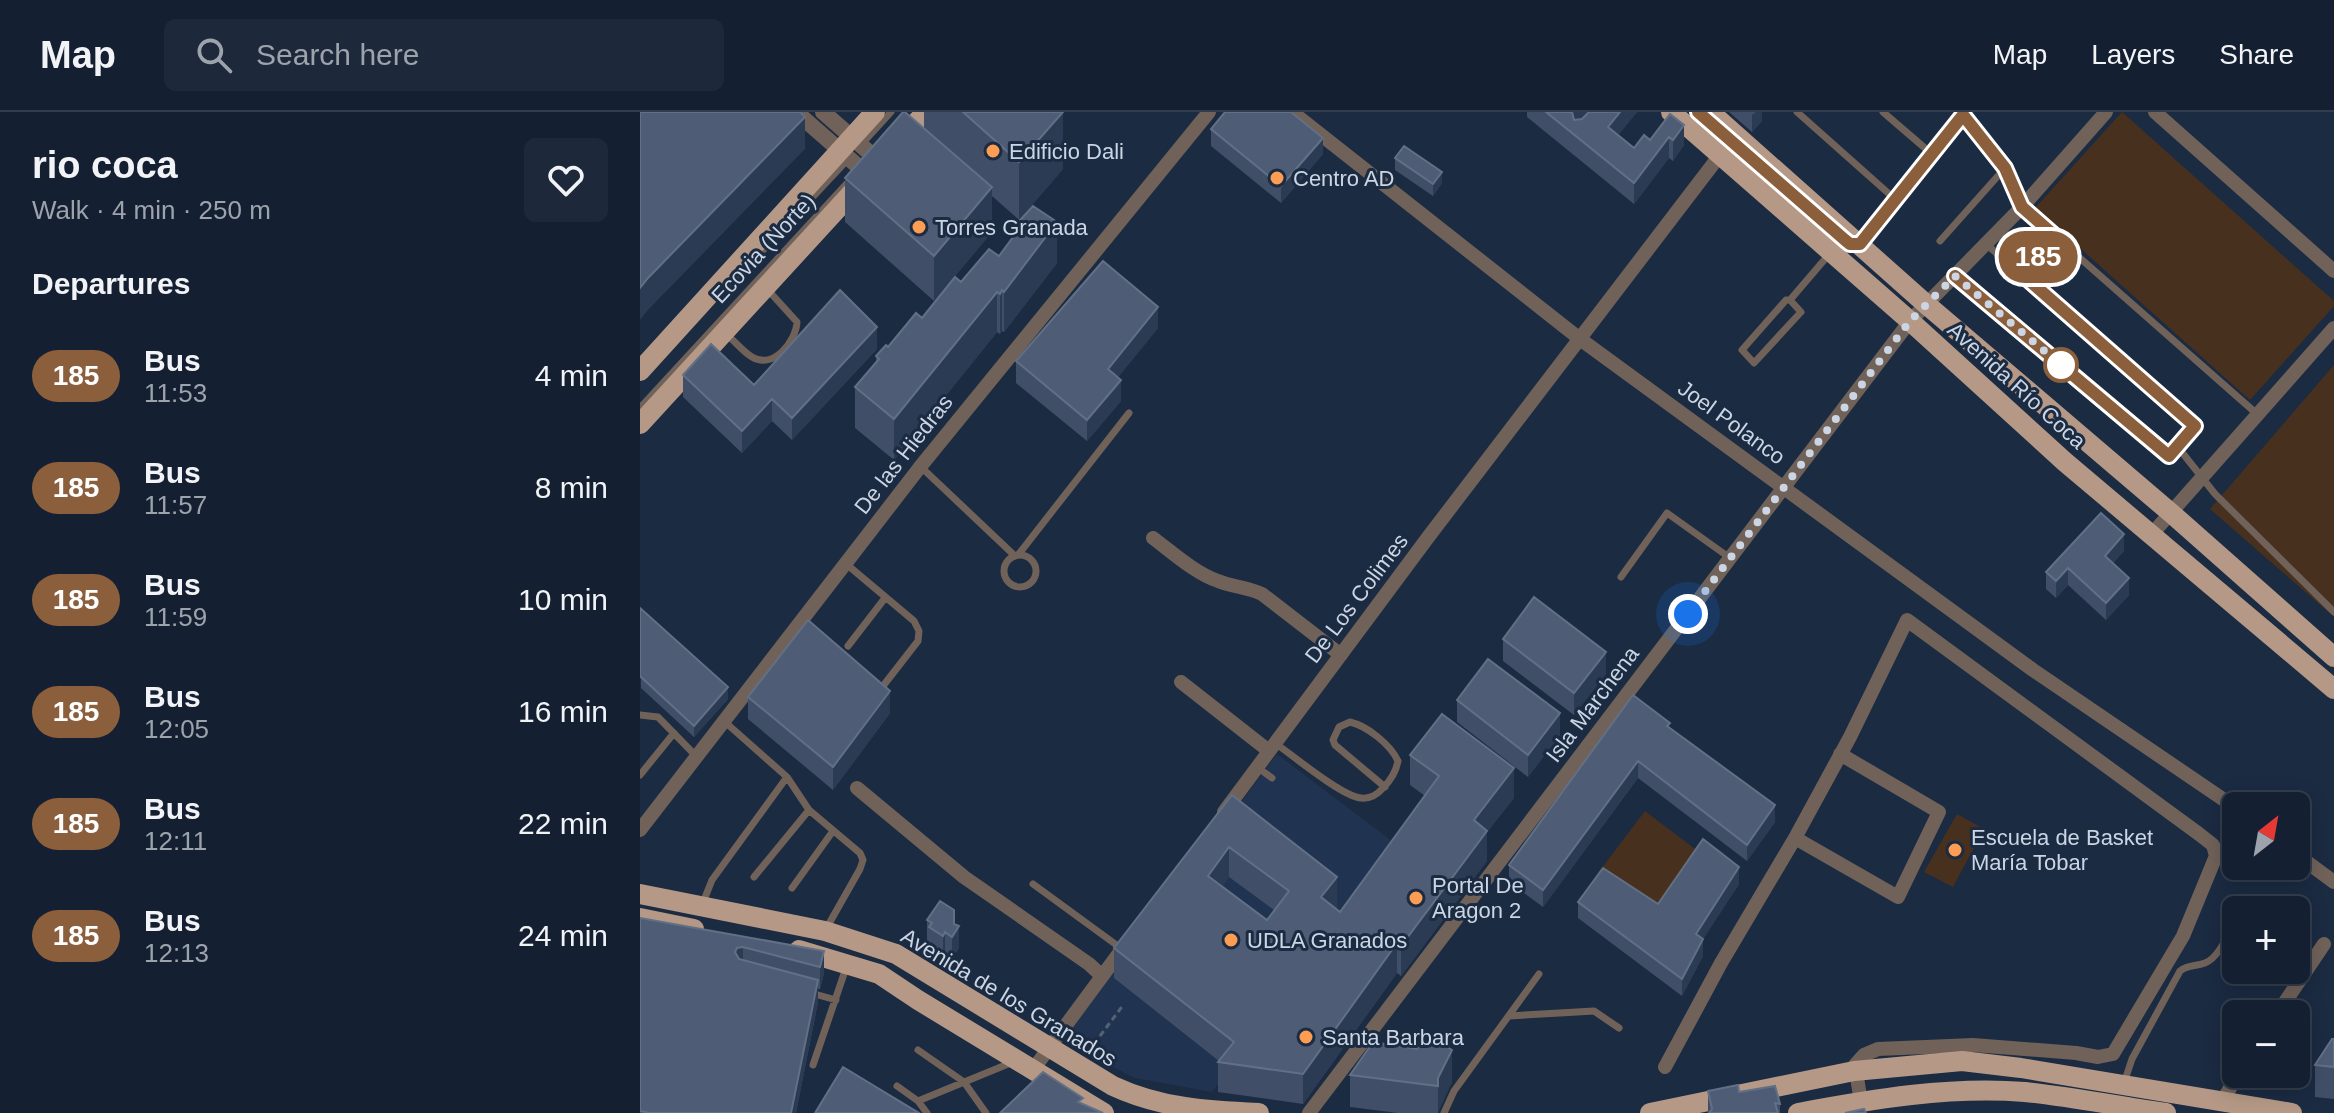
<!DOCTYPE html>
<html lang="en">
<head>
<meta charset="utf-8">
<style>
	:root { --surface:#142032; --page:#1d283a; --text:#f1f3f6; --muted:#9da3ac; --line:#333e4d }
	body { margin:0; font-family:Arial,sans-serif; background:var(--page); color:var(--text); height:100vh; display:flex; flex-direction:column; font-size:30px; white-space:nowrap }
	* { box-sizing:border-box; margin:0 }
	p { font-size:26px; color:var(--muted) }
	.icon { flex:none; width:44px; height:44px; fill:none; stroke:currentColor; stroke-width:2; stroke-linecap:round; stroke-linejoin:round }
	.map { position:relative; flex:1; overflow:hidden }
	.panel { display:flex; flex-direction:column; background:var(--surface); width:640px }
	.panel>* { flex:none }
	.badge { padding:0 16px; border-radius:26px; font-size:28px; line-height:52px }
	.needle { width:52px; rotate:31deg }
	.buttons { position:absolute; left:1582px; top:680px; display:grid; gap:16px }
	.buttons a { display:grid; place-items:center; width:88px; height:88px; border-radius:12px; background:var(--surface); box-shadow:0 4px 20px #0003,0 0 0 2px var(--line); font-size:40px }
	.you { position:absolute; width:40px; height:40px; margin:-20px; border:6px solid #fff; border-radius:50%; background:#1a73e8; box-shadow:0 0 0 12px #1a73e833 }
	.map>.badge { position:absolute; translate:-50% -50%; box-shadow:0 0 0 4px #fff }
	h2 { padding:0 32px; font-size:30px; line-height:72px }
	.round { display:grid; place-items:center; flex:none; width:84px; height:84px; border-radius:12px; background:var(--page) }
	.head { display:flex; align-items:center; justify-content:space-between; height:136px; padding:0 32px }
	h1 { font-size:38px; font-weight:800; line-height:60px }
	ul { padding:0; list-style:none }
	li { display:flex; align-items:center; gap:24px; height:112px; padding:0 32px }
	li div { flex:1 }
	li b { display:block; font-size:30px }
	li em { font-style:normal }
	li .badge { min-width:88px; font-weight:700; text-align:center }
	header { display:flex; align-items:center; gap:48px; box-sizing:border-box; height:112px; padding:0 40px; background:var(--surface); border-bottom:2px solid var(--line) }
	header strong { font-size:38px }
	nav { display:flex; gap:44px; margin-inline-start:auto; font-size:28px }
	.search { width:560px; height:72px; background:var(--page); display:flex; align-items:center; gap:20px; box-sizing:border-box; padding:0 28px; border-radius:12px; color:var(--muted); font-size:30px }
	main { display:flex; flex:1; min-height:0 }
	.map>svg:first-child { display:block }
</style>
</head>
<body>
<header>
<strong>Map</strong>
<div class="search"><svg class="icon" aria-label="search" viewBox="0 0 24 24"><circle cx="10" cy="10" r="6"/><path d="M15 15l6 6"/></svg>Search here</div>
<nav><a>Map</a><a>Layers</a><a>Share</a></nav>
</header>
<main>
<section class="panel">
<div class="head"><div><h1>rio coca</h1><p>Walk · 4 min · 250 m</p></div><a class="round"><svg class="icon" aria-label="heart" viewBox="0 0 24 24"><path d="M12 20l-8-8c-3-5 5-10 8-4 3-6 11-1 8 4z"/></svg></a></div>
<h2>Departures</h2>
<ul>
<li><span class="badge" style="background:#8b5e3c;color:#fff">185</span><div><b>Bus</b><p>11:53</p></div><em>4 min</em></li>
<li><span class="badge" style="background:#8b5e3c;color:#fff">185</span><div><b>Bus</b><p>11:57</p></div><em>8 min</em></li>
<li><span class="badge" style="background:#8b5e3c;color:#fff">185</span><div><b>Bus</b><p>11:59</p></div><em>10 min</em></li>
<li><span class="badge" style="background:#8b5e3c;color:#fff">185</span><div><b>Bus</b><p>12:05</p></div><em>16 min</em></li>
<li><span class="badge" style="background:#8b5e3c;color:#fff">185</span><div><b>Bus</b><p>12:11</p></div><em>22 min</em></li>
<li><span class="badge" style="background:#8b5e3c;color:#fff">185</span><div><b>Bus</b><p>12:13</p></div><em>24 min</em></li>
</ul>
</section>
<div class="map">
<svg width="1694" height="1001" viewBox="0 0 1694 1001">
	<rect width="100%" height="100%" fill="#1b2b42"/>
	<path fill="#203350" d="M637,642L757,733L572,980L495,966L467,952L425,924Z"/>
	<path fill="#48301f" d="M1482,0L1694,189V194L1610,288L1395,96Z
		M1694,253V505L1570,397Z
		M1005,699L1063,743L1018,806L958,761Z
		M1317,702L1344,717L1313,775L1284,760Z"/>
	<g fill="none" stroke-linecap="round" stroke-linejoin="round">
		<path stroke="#546276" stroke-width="3" stroke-dasharray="6 4" stroke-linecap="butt" d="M448,940L484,892"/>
		<path stroke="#706259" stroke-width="7" d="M1157,0L1256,88
			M1320,0L1365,56L1382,95L1617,302
			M220,34L251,0
			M1293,43L1323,3
			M1300,129L1365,56
			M1222,130L1293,43L1243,0
			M100,163L209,46
			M1383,163L1408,133L1423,131
			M1315,164L1529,344L1555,314L1346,132
			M1150,188L1161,200L1114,251L1102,238L1146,188H1150L1191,140
			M87,223C95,229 103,240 112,245C134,258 156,229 157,210L127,177
			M0,296L210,68
			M1537,334L1575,382L1694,500
			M281,355L375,444
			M378,443L489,301
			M364 459a16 16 0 1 1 32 0a16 16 0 1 1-32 0Z
			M205,451L274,509L279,519L278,529L243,574
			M981,465L1027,401L1090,446
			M208,534L245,486
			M0,603L18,605L56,644
			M85,610L147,665L169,698L220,741L223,748L220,757L186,817
			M635,631C652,643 703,685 721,686C731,687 737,683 743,676C751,668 756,660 758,649C750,632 727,614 710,610L699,615L693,628L695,633L745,675
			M617,655L632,666
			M0,663L34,621
			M114,765L169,698
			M393,772L482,837
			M152,776L193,719
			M62,793L72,768L147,665
			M1602,798L1605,792
			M171,881L196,888
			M869,904L954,899L979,916
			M278,938L324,970L346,1001
			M173,953L207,853
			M1484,971L1492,947L1540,859C1549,852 1555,855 1565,851C1579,846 1589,820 1596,808
			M257,974L278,989
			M287,1001L278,989L373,950
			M804,1001L814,979L899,862"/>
		<path stroke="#706259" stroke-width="14" d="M652,0L940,227L1393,558L1596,696
			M1515,0L1694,159
			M1512,422L1694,216
			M513,426C533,441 555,461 578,469C593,475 607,475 622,482L701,543
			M541,570L629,639
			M217,676L324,765L449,852L462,864
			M584,700L789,424L1080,43
			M0,718L280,355L569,0
			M1155,726L1258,785L1299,700L1200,642
			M1656,742L1694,770
			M1637,902L1684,832
			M1025,955L1081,851L1155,726L1210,625L1267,508L1559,722L1573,733L1576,744L1543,824L1473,942L1458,945L1436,941L1333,933L1238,937L1224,943L1215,953L1221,990
			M392,959L483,836
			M1582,990L1598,962
			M669,1001L1270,209L1382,95L1466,0"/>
		<path stroke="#706259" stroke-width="16" d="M156,0L228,63
			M183,0L240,50"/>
		<path stroke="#b59986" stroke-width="20" d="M1031,0L1270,209L1425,350L1694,577
			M1070,0L1287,193L1531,401L1694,545
			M259,29L286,0
			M0,259L235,0
			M0,312L221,71
			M0,782L185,819L256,842L473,974C520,996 568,999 619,1001
			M0,806L54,817
			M159,838L239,862L278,888L464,1001
			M1010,1001L1214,959L1322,949L1381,956L1652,1001
			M1158,1001C1233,987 1309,974 1385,980C1432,985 1479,994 1526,1001"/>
	</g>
	<path fill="#404f67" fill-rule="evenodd" d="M284,0H423V57L379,108L352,84V120L294,189L205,110V66L284,16Z
		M887,0H997L978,23L994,36L1010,28L1030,2L1044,33L1033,49L1029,46L994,92L887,5Z
		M1089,0H1122V9L1112,20Z
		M571,17L683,42L641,91L571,34Z
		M755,46L802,71L793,84L755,58Z
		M371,118L417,151L364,220L362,219L360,222L357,220L254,348L215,316V275L236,250V244L359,144L371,128Z
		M518,216L478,265L481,289L447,329L376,271V249Z
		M237,237L152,328L132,309L102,341L43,285V263L114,273Z
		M1484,439L1473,451L1489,483L1466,508L1428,473L1416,486L1406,477V460Z
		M0,496L88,587L54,625L1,576Z
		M863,527L966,562L934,603L863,549Z
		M108,585L250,601L193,678L108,607Z
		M817,588L920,623L888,665L817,610Z
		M1030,616L1135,710L1107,749L998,666L903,795L869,770V753Z
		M770,643L874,686L847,720V749L761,864L757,861L663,992L578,980V950L579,949L474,866V836L592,683L697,795L696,796L700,800L785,684L770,673ZM589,765L634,798L627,808L582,774Z
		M1099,772L1063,827V844L1042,884L938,806V790L1018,792Z
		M0,806L184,839V861L180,877H178V890L156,1001H0Z
		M287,808L314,812L319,836L312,847L305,843L303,846L289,837V831L287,830Z
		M1694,927V987L1675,985V953Z
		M777,937L812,970L798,998V1001H758L710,995V963Z
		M1068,979L1099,980L1140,992V1001H1068Z"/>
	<path fill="#2b3b53" d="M423,0V57L379,108V50Z
		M932,0H950L932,21Z
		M980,0H997L968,36V15Z
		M1116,0H1122V9L1112,20V3Z
		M165,5V37L8,198L0,208V176L8,166Z
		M1044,13V33L1033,49V28Z
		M1029,25V46L994,92V71Z
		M683,26V42L641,91V74Z
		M802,60V71L793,84V72Z
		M352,75V120L294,189V144Z
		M417,110V151L364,220V180Z
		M362,178V219L360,222V182Z
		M357,180V220L254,348V307Z
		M518,195V216L468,278V257Z
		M237,215V237L152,328V306Z
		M481,268V289L447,329V308Z
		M132,287V309L102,341V319Z
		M1484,422V439L1465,461V444Z
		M1428,456V473L1416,486V469Z
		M1489,466V483L1466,508V491Z
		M966,540V562L934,603V581Z
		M88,575V587L54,625V614Z
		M250,579V601L193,678V655Z
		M920,601V623L888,665V643Z
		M998,649V666L903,795V778Z
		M874,656V686L847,720V749L761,864V834L834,708Z
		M1135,693V710L1107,749V733Z
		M589,735V765L568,794V764Z
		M1099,755V772L1056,838V822Z
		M697,765V795L681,815V785Z
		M319,814V836L312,847V825Z
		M305,820V843L303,846V824Z
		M1063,827V844L1042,884V867Z
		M757,831V861L663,992V962Z
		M103,835V857L95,840L97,836Z
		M184,839V861L180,877V855Z
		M178,868V890L156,1001H151Z
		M812,938V970L798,1001V966Z"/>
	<path fill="#4e5d75" stroke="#627086" stroke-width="2" fill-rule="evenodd" d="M0,0H160L165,5L8,166L0,176Z
		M263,0H265L352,75L294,144L205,66Z
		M323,0H423L379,50Z
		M585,0H651L683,26L641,74L571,17Z
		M906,0H932L934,8L942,7L949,0H980L968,15L994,36L1004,23L1010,28L1030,2L1044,13L1033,28L1029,25L994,71Z
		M764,34L802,60L793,72L755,46Z
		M393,94L417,110L364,180L362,178L360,182L357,180L254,307L215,275L239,247L236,244L246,233L248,235L276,201L282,206L315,165L321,170L349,137L359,144L376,121L371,118Z
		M463,149L518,195L468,257L481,268L447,308L376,249Z
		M200,178L237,215L152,306L132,287L102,319L43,263L71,232L114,273Z
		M1461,401L1484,422L1465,444L1489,466L1466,491L1428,456L1416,469L1406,460Z
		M894,485L966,540L934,581L863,527Z
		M0,496L88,575L54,614L1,565H0Z
		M168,508L250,579L193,655L108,585Z
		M848,547L920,601L888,643L817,588Z
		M993,583L1030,611L1027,614L1135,693L1107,733L998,649L903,778L869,753Z
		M802,602L874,656L834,708L847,719L761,834L757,831L663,962L578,950L594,930L474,836L592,683L697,765L681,785L700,800L799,664L770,643ZM589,735L649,779L627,808L568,764Z
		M1063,727L1099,755L1056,822L1063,827L1042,867L938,790L963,756L1018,792Z
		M300,789L314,798V812L319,814L312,825L305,820L303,824L289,815L292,811L287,808Z
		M0,806L184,839L180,855L103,835L97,836L95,840L99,847L178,868L151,1001H10L0,999Z
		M787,921L812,938L798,966V974L710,963L733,930L777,937Z
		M1692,927H1694V955L1675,953Z
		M203,955L279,1001H175Z
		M403,960L443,986L438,990L463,1001H360Z
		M1098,973L1099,980L1135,974L1140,992L1135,991L1138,1001H1069L1072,997L1068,979Z
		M1224,997L1226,1001H1205Z"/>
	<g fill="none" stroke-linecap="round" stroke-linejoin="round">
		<defs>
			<path id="line" d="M1058,0L1205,128L1210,132H1220L1323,3L1365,56L1382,95L1423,131L1408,133L1383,163L1555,314L1529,344L1315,164"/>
		</defs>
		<use href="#line" stroke="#fff" stroke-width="18"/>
		<use href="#line" stroke="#8b5e3c" stroke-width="12"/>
		<path stroke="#cbd5e4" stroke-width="8" stroke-dasharray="0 14.4" d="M1048,502L1270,209L1315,164L1421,253"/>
	</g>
	<g fill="#fc9d53" stroke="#1b2b42" stroke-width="3">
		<circle cx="353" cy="39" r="8"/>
		<circle cx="637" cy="66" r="8"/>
		<circle cx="279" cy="115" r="8"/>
		<circle cx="1315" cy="738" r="8"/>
		<circle cx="776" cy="786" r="8"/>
		<circle cx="591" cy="828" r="8"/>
		<circle cx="666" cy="925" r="8"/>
	</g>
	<circle fill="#fff" stroke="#8b5e3c" stroke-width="4" cx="1421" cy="253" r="16"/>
	<g text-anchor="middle" stroke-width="6" stroke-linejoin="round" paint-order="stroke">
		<g font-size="22" fill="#cbd5e4" stroke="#1b2b42" text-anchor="start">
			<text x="369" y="47">Edificio Dali</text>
			<text x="653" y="74">Centro AD</text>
			<text x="295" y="123">Torres Granada</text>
			<text x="1331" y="733">Escuela de Basket<tspan x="1331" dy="25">María Tobar</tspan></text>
			<text x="792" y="781">Portal De<tspan x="792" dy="25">Aragon 2</tspan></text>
			<text x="607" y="836">UDLA Granados</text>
			<text x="682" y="933">Santa Barbara</text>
		</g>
		<g font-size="22" fill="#cbd5e4" stroke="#1b2b42">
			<text transform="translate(123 136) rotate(-47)" y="8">Ecovia (Norte)</text>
			<text transform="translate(1377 273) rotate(42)" y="8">Avenida Río Coca</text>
			<text transform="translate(1092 310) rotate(36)" y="8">Joel Polanco</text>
			<text transform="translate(263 342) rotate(-52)" y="8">De las Hiedras</text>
			<text transform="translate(716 486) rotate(-53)" y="8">De Los Colimes</text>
			<text transform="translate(952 592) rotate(-53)" y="8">Isla Marchena</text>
			<text transform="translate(369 885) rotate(31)" y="8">Avenida de los Granados</text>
		</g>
	</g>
</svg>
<div class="buttons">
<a><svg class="needle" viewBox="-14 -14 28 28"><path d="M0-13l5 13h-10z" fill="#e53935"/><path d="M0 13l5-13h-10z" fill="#9da3ac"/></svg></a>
<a>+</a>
<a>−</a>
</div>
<div class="you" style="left:1048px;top:502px"></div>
<b class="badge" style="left:1398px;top:145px;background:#8b5e3c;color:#fff">185</b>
</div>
</main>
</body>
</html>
